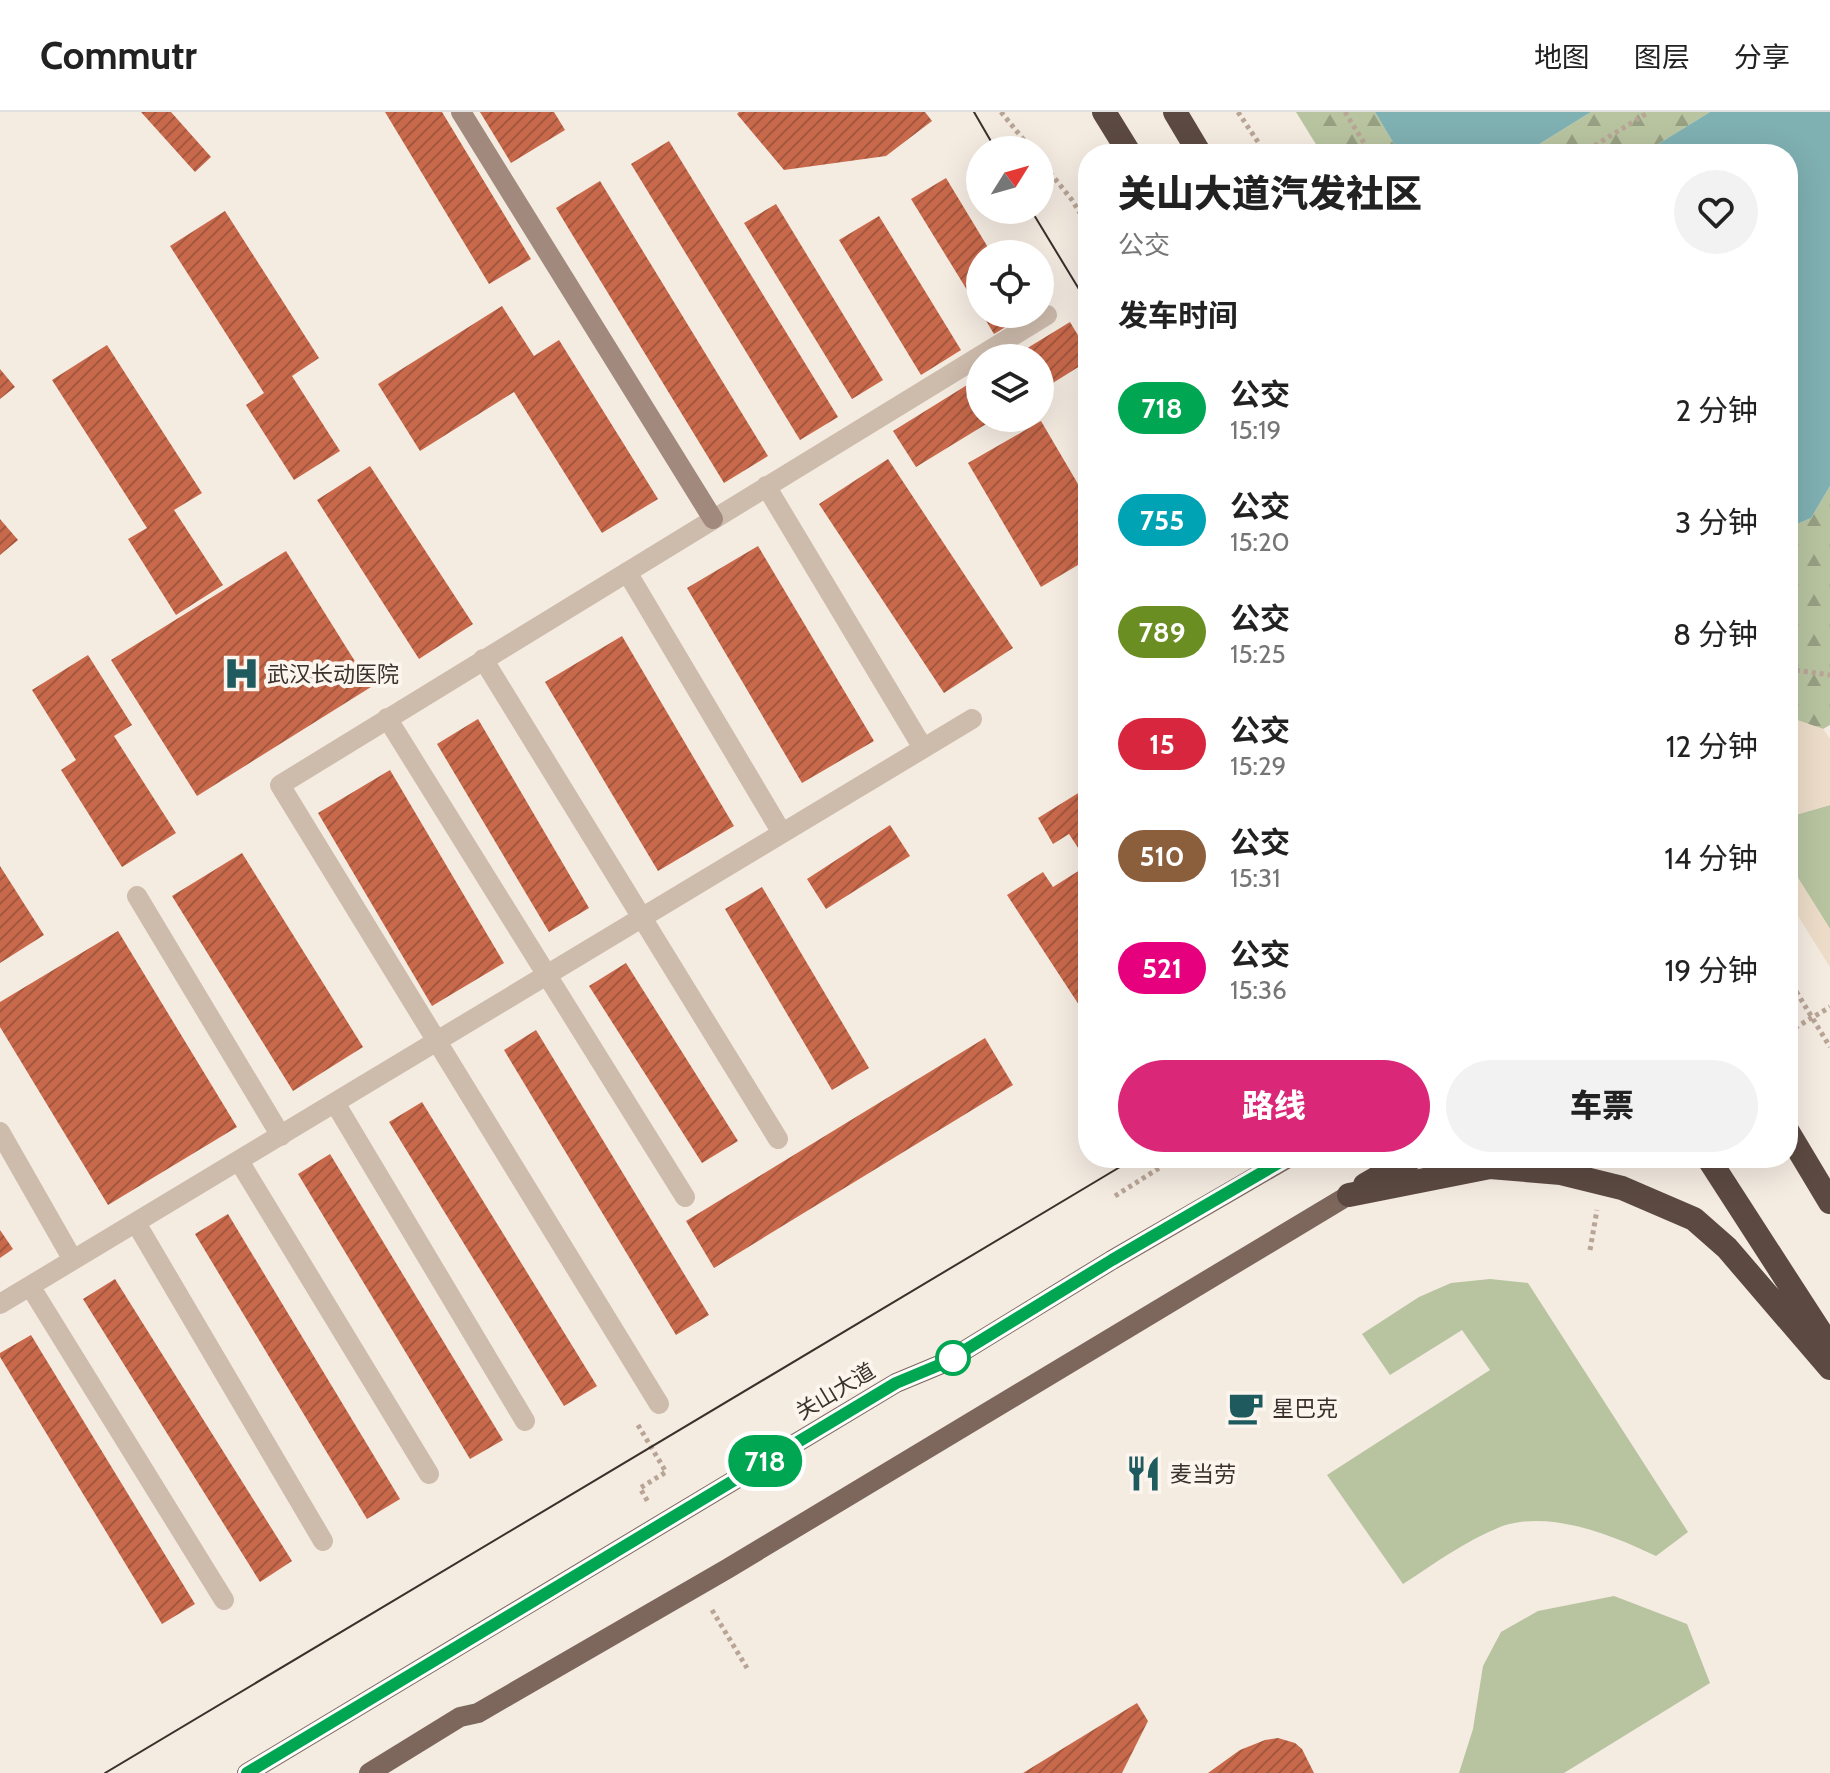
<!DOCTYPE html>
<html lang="zh">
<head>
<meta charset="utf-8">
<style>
	:root { --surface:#fff; --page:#f2f2f2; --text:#222; --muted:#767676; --line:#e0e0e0; --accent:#db2777 }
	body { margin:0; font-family:Cabin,"Noto Sans SC",sans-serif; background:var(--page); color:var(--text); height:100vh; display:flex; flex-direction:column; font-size:30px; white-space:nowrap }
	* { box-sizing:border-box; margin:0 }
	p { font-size:26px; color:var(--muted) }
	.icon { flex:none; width:44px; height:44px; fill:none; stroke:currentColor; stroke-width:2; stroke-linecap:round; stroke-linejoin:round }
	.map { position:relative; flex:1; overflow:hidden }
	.sheet { position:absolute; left:1078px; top:32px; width:720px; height:1024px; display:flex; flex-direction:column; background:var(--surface); border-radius:32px; box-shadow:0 8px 32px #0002 }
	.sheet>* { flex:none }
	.badge { padding:0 16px; border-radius:26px; font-size:28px; line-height:52px }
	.needle { width:52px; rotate:53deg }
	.fabs { position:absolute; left:966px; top:24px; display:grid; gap:16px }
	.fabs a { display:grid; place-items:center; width:88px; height:88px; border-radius:50%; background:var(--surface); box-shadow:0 8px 32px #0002; font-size:40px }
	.map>.badge { position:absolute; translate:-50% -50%; box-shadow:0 0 0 4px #fff }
	h2 { padding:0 40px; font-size:30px; line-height:72px }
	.round { display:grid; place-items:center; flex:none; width:84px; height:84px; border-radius:42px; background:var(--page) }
	.headline { display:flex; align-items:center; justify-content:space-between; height:136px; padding:0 40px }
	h1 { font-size:38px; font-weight:800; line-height:60px }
	.button { display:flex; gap:16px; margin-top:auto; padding:16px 40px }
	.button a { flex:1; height:92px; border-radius:48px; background:var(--accent); color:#fff; font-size:32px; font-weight:800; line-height:92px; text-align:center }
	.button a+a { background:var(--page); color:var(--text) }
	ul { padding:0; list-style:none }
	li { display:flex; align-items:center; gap:24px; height:112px; padding:0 40px }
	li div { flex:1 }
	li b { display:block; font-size:30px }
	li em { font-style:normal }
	li .badge { min-width:88px; font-weight:700; text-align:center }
	header { display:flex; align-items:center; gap:48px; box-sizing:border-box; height:112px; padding:0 40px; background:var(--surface); border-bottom:2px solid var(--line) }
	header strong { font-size:38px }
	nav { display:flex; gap:44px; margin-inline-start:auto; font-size:28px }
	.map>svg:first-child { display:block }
</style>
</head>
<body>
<header>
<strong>Commutr</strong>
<nav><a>地图</a><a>图层</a><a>分享</a></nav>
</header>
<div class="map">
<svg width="1830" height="1661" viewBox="0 0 1830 1661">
	<defs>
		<pattern id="forest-firs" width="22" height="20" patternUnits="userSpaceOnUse" patternTransform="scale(2)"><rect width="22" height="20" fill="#b8c4a0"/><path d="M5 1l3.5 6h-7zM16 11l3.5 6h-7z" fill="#97a083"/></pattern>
		<pattern id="building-hatch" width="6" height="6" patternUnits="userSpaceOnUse" patternTransform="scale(2)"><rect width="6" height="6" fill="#c8694b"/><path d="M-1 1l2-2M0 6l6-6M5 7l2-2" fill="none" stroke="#a4573f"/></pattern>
	</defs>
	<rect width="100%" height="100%" fill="#f4ebe1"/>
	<path fill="#b8c4a0" d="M1830,693V817L1788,750V705Z
		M1490,1167L1528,1171L1688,1420L1656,1444C1612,1423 1548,1397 1500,1415C1465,1429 1434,1452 1403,1472L1327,1363L1490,1258L1462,1218L1390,1263L1362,1222L1419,1185L1451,1171Z
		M1614,1484L1687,1512L1710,1571L1564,1661H1459L1473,1617L1483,1554L1501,1520L1538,1499Z"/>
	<path fill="url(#forest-firs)" d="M1296,0H1375L1400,42H1322Z
		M1591,0H1710L1642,42H1523Z
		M1830,374V613L1823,617L1788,605V416L1811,406Z"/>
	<path fill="#ecdcc8" d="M1788,605L1823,617L1830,627V693L1788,705Z
		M1788,750L1830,817V855L1788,788Z"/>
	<path fill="#7fb0b2" d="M1375,0H1591L1523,42H1400Z
		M1710,0H1830V374L1811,406L1788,416V42H1642Z"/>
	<path fill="url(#building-hatch)" d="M141,0H171L211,45L195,60Z
		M385,0H442L531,147L489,172Z
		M480,0H554L565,18L511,51Z
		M739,0H925L932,9L886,44L784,58L737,2Z
		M669,29L838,305L800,328L631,52Z
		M946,66L992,142H980V199L911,87Z
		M600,69L768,344L724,371L556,96Z
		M776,92L883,268L852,287L744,111Z
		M225,99L319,246L292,264L340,339L294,368L246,293L264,281L170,134Z
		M879,104L961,238L921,263L839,128Z
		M502,194L534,244L559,228L658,387L602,421L514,280L420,339L378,272Z
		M982,202H1027L994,222Z
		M1070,210L1088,240V249L1040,279V246H1011Z
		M107,233L202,381L174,398L223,473L176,503L128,427L147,416L52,268Z
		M0,257L15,275L0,287Z
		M980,265V306H996L916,355L893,319Z
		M1041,309L1088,389V447L1041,475L968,351Z
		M888,347L1013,536L944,581L819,392Z
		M370,354L473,512L419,547L317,388Z
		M0,407L18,428L0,443Z
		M758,434L874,629L802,671L687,476Z
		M286,439L371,575L197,684L111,548Z
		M622,524L734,714L658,759L545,570Z
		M88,543L132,613L114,624L176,721L122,755L61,658L76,648L32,578Z
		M478,607L589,796L549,820L437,632Z
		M390,658L504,851L432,894L318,701Z
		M1088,675V751L1069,722L1053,732L1038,706Z
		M890,713L910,744L826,797L807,767Z
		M242,741L363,935L293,979L172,784Z
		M0,754L44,823L0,851Z
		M1080,758L1088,770V815L1081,819L1088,829V891L1081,896L1007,783L1043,760L1053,775Z
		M762,775L869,956L832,978L725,797Z
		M118,819L237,1015L108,1093L0,915V890Z
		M626,851L738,1029L702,1051L589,874Z
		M536,918L709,1203L676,1223L504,938Z
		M985,926L1013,973L714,1156L686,1109Z
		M422,990L597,1274L564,1294L389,1010Z
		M330,1042L503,1328L470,1347L298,1062Z
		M228,1102L400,1387L367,1407L195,1122Z
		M0,1118L13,1137L0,1146Z
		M115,1167L292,1449L260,1470L83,1187Z
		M31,1223L195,1492L162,1512L0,1245V1241Z
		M1137,1591L1148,1609L1122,1661H1023Z
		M1278,1626L1295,1631L1302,1637L1314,1661H1208L1240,1638L1265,1628Z"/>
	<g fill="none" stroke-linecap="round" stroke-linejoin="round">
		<path stroke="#b9a596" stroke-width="5" stroke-dasharray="4 4" stroke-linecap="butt" d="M1001,0L1032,38
			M1238,0L1266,42
			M1345,0L1371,42
			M1581,42L1649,0
			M1040,48L1072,88L1088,114
			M1788,557L1830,563
			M1788,866L1830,935
			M1788,920L1830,895
			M1115,1084L1175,1046
			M1590,1138L1597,1098
			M638,1313L666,1360L640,1376L648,1390
			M712,1498L747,1556"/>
		<path stroke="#cdbbac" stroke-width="20" d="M766,374L923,636
			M627,460L782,721
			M483,547L778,1027
			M387,606L685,1085
			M137,784L281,1024
			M335,991L525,1309
			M0,1020L73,1148
			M239,1049L429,1362
			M136,1111L323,1429
			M30,1174L224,1488
			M0,1192L972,607
			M659,1292L280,673L1047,203"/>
		<path stroke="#a18a7d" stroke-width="20" d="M461,0L713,407"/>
		<path stroke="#7d675c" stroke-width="20" d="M247,1661L896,1271L944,1251L1112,1148L1288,1046
			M369,1661L460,1605L478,1601L727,1457L1349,1083"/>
		<path stroke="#5c4a42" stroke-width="24" d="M1104,0L1130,42
			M1175,0L1200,42
			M1788,1020L1830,1090
			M1708,1046L1830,1235
			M1365,1073L1412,1046
			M1349,1083L1490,1055L1561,1061L1622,1076L1694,1107L1727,1136L1830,1256"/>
		<path stroke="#3b302b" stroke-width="2" d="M974,0L996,38
			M1031,98L1088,192
			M105,1661L1135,1046"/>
	</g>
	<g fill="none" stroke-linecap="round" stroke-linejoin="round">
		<defs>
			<path id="line" d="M247,1661L896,1271L944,1251L1112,1148L1287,1046"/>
		</defs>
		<use href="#line" stroke="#fff" stroke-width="18"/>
		<use href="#line" stroke="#00a651" stroke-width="12"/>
	</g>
	<defs>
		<symbol id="hospital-bare" viewBox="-9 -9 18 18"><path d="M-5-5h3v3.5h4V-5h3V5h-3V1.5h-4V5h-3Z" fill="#1f5a5e" stroke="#fbf5ee" stroke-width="2.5" paint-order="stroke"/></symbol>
		<symbol id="cafe-bare" viewBox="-9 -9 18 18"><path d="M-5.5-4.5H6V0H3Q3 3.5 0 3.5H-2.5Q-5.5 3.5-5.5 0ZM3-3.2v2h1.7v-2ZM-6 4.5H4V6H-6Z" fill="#1f5a5e" stroke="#fbf5ee" stroke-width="2.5" paint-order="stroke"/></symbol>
		<symbol id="restaurant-bare" viewBox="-9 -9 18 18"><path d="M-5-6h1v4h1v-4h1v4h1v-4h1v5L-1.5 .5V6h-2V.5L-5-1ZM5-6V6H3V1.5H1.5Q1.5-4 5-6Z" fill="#1f5a5e" stroke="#fbf5ee" stroke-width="2.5" paint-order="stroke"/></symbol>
	</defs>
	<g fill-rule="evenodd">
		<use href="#hospital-bare" x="216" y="536" width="51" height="51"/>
		<use href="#cafe-bare" x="1220" y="1270" width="51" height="51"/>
		<use href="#restaurant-bare" x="1118" y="1336" width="51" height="51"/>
	</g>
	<circle fill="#fff" stroke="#00a651" stroke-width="4" cx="953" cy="1246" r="16"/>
	<g text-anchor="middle" stroke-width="8" stroke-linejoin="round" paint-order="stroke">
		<g font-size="22" fill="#3b302b" stroke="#fbf5ee" text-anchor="start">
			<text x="267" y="570">武汉长动医院</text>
			<text x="1272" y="1304">星巴克</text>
			<text x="1170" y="1370">麦当劳</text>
		</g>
		<g font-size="22" fill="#3b302b" stroke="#fbf5ee">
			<text transform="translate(835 1279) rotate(-31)" y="8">关山大道</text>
		</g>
	</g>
</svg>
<div class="fabs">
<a><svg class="needle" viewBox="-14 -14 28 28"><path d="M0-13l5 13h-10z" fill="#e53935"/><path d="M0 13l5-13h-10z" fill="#767676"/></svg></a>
<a><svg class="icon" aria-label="locate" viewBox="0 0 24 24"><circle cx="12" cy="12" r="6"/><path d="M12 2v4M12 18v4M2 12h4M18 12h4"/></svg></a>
<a><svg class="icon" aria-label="layers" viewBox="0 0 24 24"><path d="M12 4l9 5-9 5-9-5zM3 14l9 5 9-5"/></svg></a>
</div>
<b class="badge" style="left:765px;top:1349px;background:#00a651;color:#fff">718</b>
<section class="sheet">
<div class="headline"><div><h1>关山大道汽发社区</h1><p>公交</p></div><a class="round"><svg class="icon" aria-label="heart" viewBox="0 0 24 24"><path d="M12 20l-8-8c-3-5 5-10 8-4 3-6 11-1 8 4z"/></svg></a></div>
<h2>发车时间</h2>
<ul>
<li><span class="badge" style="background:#00a651;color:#fff">718</span><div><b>公交</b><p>15:19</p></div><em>2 分钟</em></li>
<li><span class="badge" style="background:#00a3b4;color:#fff">755</span><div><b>公交</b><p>15:20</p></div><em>3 分钟</em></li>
<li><span class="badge" style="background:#6b8e23;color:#fff">789</span><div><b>公交</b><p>15:25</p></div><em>8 分钟</em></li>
<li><span class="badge" style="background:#d7263d;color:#fff">15</span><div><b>公交</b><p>15:29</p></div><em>12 分钟</em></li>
<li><span class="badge" style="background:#8b5e3c;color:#fff">510</span><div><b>公交</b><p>15:31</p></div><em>14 分钟</em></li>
<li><span class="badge" style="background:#e6007e;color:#fff">521</span><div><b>公交</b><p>15:36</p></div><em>19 分钟</em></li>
</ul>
<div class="button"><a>路线</a><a>车票</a></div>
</section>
</div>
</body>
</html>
